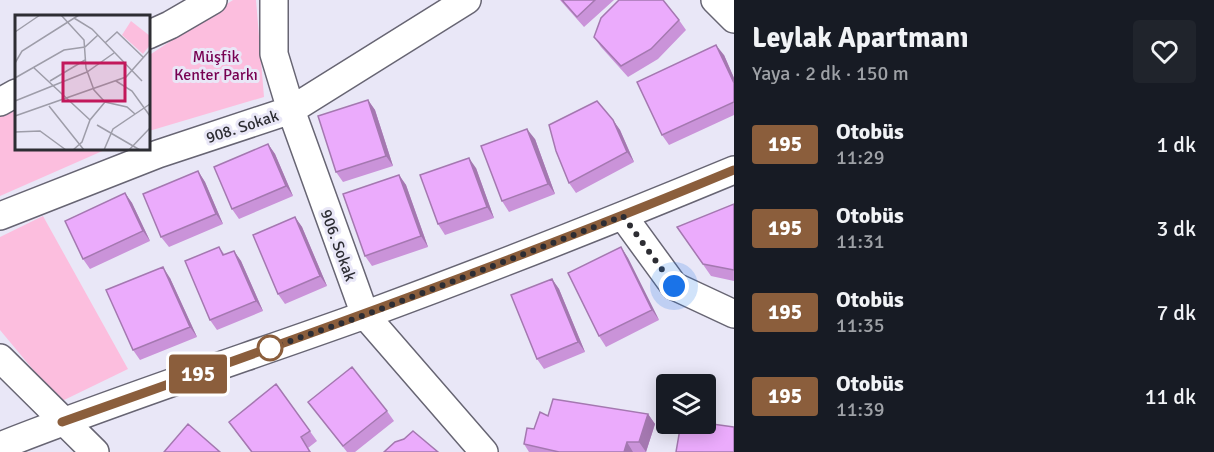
<!DOCTYPE html>
<html lang="tr">
<head>
<meta charset="utf-8">
<style>
	:root { --surface:#171b24; --page:#20242c; --text:#f1f3f6; --muted:#9ea1a6 }
	body { margin:0; font-family:Signika,sans-serif; background:var(--page); color:var(--text); height:100vh; display:flex; flex-direction:column; font-size:22px; white-space:nowrap }
	* { box-sizing:border-box; margin:0 }
	p { font-size:20px; color:var(--muted) }
	.icon { flex:none; width:33px; height:33px; fill:none; stroke:currentColor; stroke-width:2; stroke-linecap:round; stroke-linejoin:round }
	.map { position:relative; flex:1; overflow:hidden }
	.drawer { display:flex; flex-direction:column; background:var(--surface); width:480px }
	.drawer>* { flex:none }
	.badge { padding:0 12px; border-radius:4px; font-size:21px; line-height:39px }
	.buttons { position:absolute; left:656px; top:374px; display:grid; gap:12px }
	.buttons a { display:grid; place-items:center; width:60px; height:60px; border-radius:6px; background:var(--surface); box-shadow:0 3px 15px #0003; font-size:30px }
	.you { position:absolute; width:30px; height:30px; margin:-15px; border:4px solid #fff; border-radius:50%; background:#1a73e8; box-shadow:0 0 0 9px #1a73e833 }
	.map>.badge { position:absolute; translate:-50% -50%; box-shadow:0 0 0 3px #fff }
	.round { display:grid; place-items:center; flex:none; width:63px; height:63px; border-radius:6px; background:var(--page) }
	.head { display:flex; align-items:center; justify-content:space-between; height:102px; padding:0 18px }
	h1 { font-size:28px; font-weight:700; line-height:45px }
	ul { padding:0; list-style:none }
	li { display:flex; align-items:center; gap:18px; height:84px; padding:0 18px }
	li div { flex:1 }
	li b { display:block; font-size:22px }
	li em { font-style:normal }
	li .badge { min-width:66px; font-weight:700; text-align:center }
	main { display:flex; flex:1; min-height:0 }
	.map>svg:first-child { display:block }
</style>
</head>
<body>
<main>
<div class="map">
<svg width="734" height="452" viewBox="0 0 734 452">
	<rect width="100%" height="100%" fill="#e9e7f7"/>
	<path fill="#fcbede" d="M233,0H256L264,97L149,131L148,56Z
		M16,107V148L107,149L0,196V115Z
		M43,216L128,369L60,402L0,330V237Z"/>
	<g fill="none" stroke-linecap="round" stroke-linejoin="round">
		<defs>
			<path id="minor" d="M274,0V54L291,110L365,315L484,452
				M715,0L734,19
				M148,35L170,25L213,0
				M0,102L16,93
				M0,216L158,154L291,110L467,0
				M623,216L674,286L734,314
				M0,358L95,452
				M0,446C119,399 242,359 362,316C487,270 611,221 734,170"/>
		</defs>
		<use href="#minor" stroke="#676573" stroke-width="30"/>
		<use href="#minor" stroke="#fff" stroke-width="27"/>
	</g>
	<path fill="#ca93d9" d="M560,0H614L584,27Z
		M679,20L686,30L658,59L628,77L601,47L594,37Z
		M724,55L734,78V115L669,145L662,135Z
		M368,100L375,110L393,166L343,182L336,172Z
		M613,120L620,130L634,162L576,193L569,183Z
		M535,139L555,194L509,212L502,201Z
		M268,144L275,154L293,196L239,219L232,209Z
		M476,168L494,218L445,235L438,224Z
		M198,171L205,182L223,224L169,247L161,237Z
		M399,175L406,185L428,247L372,266L365,256Z
		M125,193L132,203L150,241L90,269L83,259Z
		M734,204V281L711,276L677,227Z
		M295,217L302,227L327,286L285,304L278,294Z
		M219,247L225,255L234,251L241,261L263,311L217,330L210,320Z
		M621,247L628,258L659,320L606,347L599,336Z
		M170,278L197,337L140,360L133,350Z
		M552,279L559,289L585,352L544,369L537,359Z
		M276,384L317,441L308,448L311,452H251L229,422Z
		M308,402L387,411L394,421L355,452H347Z
		M648,414L655,424L646,452H529L524,444L534,429L548,416Z"/>
	<path fill="#a478b0" d="M716,45L724,55L734,78V83Z
		M368,100L375,110L393,166L386,156Z
		M613,120L620,130L634,162L627,152Z
		M527,129L535,139L555,194L548,184Z
		M268,144L275,154L293,196L286,186Z
		M469,158L476,168L494,218L487,207Z
		M198,171L205,182L223,224L216,214Z
		M399,175L406,185L428,247L421,236Z
		M125,193L132,203L150,241L143,231Z
		M295,217L302,227L327,286L320,276Z
		M621,247L628,258L659,320L652,310Z
		M234,251L241,261L263,311L256,301Z
		M163,267L170,278L197,337L190,327Z
		M552,279L559,289L585,352L578,342Z
		M648,414L655,424L646,452L639,442Z
		M627,442L633,452H624Z"/>
	<path fill="#ebabfc" stroke="#a478b0" stroke-width="1.5" d="M562,0H595L577,17Z
		M619,0H663L679,20L651,49L621,66L594,37L601,18Z
		M716,45L734,83V102L662,135L637,82Z
		M368,100L386,156L336,172L318,116Z
		M597,101L613,120L627,152L569,183L556,151L549,125Z
		M527,129L548,184L502,201L481,146Z
		M268,144L286,186L232,209L214,167Z
		M469,158L487,207L438,224L420,175Z
		M198,171L216,214L161,237L143,194Z
		M399,175L421,236L365,256L343,194Z
		M125,193L143,231L83,259L65,221Z
		M734,204V270L703,264L677,227Z
		M295,217L320,276L278,294L253,235Z
		M219,247L223,255L234,251L256,301L210,320L185,261Z
		M621,247L652,310L599,336L568,273Z
		M163,267L190,327L133,350L106,290Z
		M552,279L578,342L537,359L511,295Z
		M352,367L387,411L343,446L308,402Z
		M276,384L310,431L301,437L310,452H252L229,422Z
		M553,399L648,414L639,442H627L624,452H559L524,444L527,428L534,429L540,412L548,416Z
		M681,423H705L734,427V452H676Z
		M188,424L220,452H164Z
		M413,431L438,452H384L395,442L404,439Z"/>
	<g fill="none" stroke-linecap="round" stroke-linejoin="round">
		<defs>
			<path id="line" d="M62,422C288,342 513,262 734,170"/>
		</defs>
		<use href="#line" stroke="#fff" stroke-width="14"/>
		<use href="#line" stroke="#8b5e3c" stroke-width="9"/>
		<path stroke="#2d2d33" stroke-width="6" stroke-dasharray="0 10.8" d="M270,348L365,315L623,216L674,286"/>
	</g>
	<circle fill="#fff" stroke="#8b5e3c" stroke-width="3" cx="270" cy="348" r="12"/>
	<g text-anchor="middle" stroke-width="6" stroke-linejoin="round" paint-order="stroke">
		<g font-size="16" fill="#770152" stroke="#e9e7f7">
			<text x="216" y="62">Müşfik<tspan x="216" dy="18">Kenter Parkı</tspan></text>
		</g>
		<g font-size="16" fill="#2d2d33" stroke="#e9e7f7">
			<text transform="translate(242 126) rotate(-18)" y="6">908. Sokak</text>
			<text transform="translate(339 245) rotate(70)" y="6">906. Sokak</text>
		</g>
	</g>
	<g transform="translate(15 15)">
		<rect width="135" height="135" fill="#e9e7f7"/>
		<path d="M116,6L135,21V30L128,39L107,20Z" fill="#fcbede"/>
		<path fill="none" stroke="#9e9da9" stroke-width="1.5" d="M46,0L69,25L71,53L79,75L90,87L112,92L120,99M59,3L77,14L127,66M0,17L25,0M90,28L102,17L128,42M0,48L7,36L64,0M18,52L75,105M0,63L49,35L70,32L83,20M35,66L70,45M101,66L117,76L135,101M0,86L72,57L99,38M34,91L69,135M0,101L111,62L135,35M82,110L125,135M0,117L25,116L51,135M58,135L67,127L75,105L90,87M89,135L98,114L135,89M114,135L135,113"/>
		<path fill="#c2185b" fill-opacity="0.15" stroke="#c2185b" stroke-width="3" d="M48,48H110V86H48Z"/>
		<rect width="135" height="135" fill="none" stroke="#2d2d33" stroke-width="3"/>
	</g>
</svg>
<div class="buttons">
<a><svg class="icon" aria-label="layers" viewBox="0 0 24 24"><path d="M12 4l9 5-9 5-9-5zM3 14l9 5 9-5"/></svg></a>
</div>
<div class="you" style="left:674px;top:286px"></div>
<b class="badge" style="left:198px;top:374px;background:#8b5e3c;color:#fff">195</b>
</div>
<section class="drawer">
<div class="head"><div><h1>Leylak Apartmanı</h1><p>Yaya · 2 dk · 150 m</p></div><a class="round"><svg class="icon" aria-label="heart" viewBox="0 0 24 24"><path d="M12 20l-8-8c-3-5 5-10 8-4 3-6 11-1 8 4z"/></svg></a></div>
<ul>
<li><span class="badge" style="background:#8b5e3c;color:#fff">195</span><div><b>Otobüs</b><p>11:29</p></div><em>1 dk</em></li>
<li><span class="badge" style="background:#8b5e3c;color:#fff">195</span><div><b>Otobüs</b><p>11:31</p></div><em>3 dk</em></li>
<li><span class="badge" style="background:#8b5e3c;color:#fff">195</span><div><b>Otobüs</b><p>11:35</p></div><em>7 dk</em></li>
<li><span class="badge" style="background:#8b5e3c;color:#fff">195</span><div><b>Otobüs</b><p>11:39</p></div><em>11 dk</em></li>
</ul>
</section>
</main>
</body>
</html>
